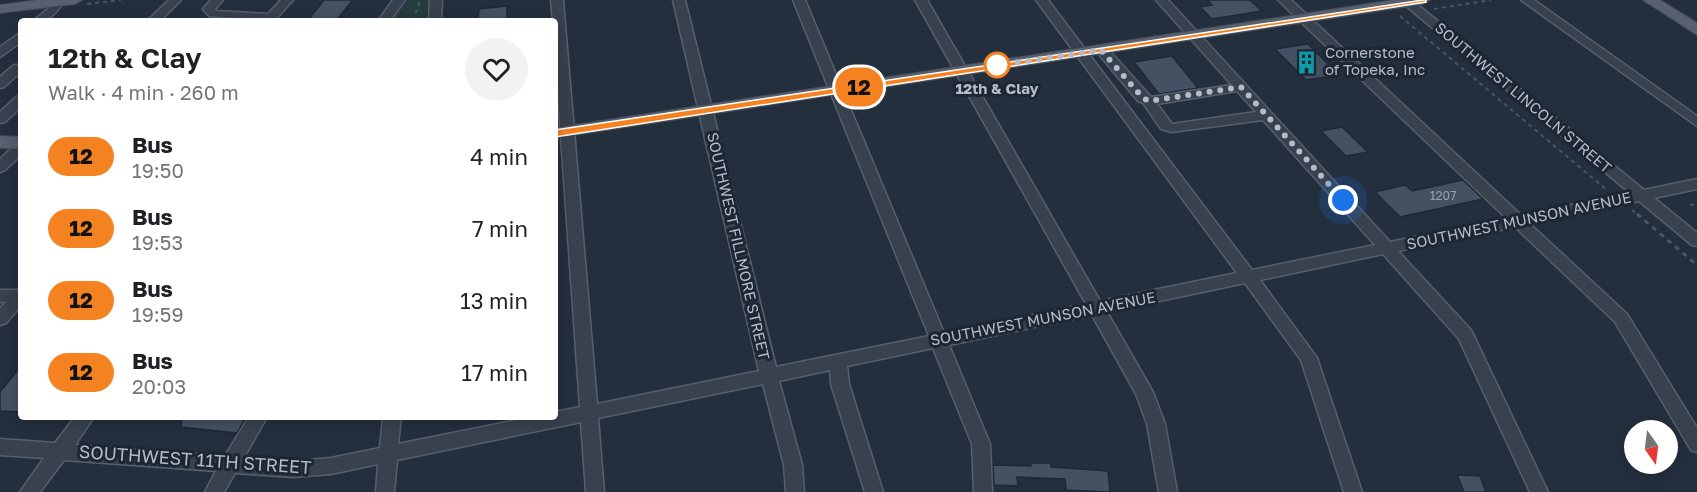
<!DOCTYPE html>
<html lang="en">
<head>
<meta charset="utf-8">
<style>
	:root { --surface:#fff; --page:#f2f2f2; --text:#202124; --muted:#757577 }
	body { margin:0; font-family:"Golos Text",sans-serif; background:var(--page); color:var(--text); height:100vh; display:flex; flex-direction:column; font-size:22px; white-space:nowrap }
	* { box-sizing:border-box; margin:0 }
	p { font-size:20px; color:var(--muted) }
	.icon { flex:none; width:33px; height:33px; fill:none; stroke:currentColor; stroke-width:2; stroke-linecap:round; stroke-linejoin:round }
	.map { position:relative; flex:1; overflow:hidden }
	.panel { position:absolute; left:18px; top:18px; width:540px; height:402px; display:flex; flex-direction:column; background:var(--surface); border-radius:6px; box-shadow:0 3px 15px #0003 }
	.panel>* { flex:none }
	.badge { padding:0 12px; border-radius:20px; font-size:21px; line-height:39px }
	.needle { width:39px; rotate:166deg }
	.buttons { position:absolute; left:1624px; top:420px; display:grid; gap:12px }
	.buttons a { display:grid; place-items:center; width:54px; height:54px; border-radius:50%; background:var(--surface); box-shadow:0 3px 15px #0003; font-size:30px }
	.you { position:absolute; width:30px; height:30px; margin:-15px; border:4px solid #fff; border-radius:50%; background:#1a73e8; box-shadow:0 0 0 9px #1a73e833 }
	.map>.badge { position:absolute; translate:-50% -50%; box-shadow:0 0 0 3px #fff }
	.round { display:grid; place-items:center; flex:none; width:63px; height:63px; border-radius:32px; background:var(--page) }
	.summary { display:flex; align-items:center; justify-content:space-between; height:102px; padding:0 30px }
	h1 { font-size:28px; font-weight:600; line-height:45px }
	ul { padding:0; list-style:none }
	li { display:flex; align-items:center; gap:18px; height:72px; padding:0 30px }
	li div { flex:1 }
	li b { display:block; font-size:22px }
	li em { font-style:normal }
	li .badge { min-width:66px; font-weight:700; text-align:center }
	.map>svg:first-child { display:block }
</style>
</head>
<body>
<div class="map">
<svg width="1697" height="492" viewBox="0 0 1697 492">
	<rect width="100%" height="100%" fill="#242f3e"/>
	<path fill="#263c3f" d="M406,0H429L427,21H390Z"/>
	<path fill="#455162" stroke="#1f2835" stroke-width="1.5" d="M324,0H353L336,21L308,20Z
		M1207,0H1250L1262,11L1212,19L1200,7L1212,5Z
		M507,6V21H478L479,9Z
		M1308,44L1339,75L1306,80L1275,49Z
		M1172,56L1198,88L1159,94L1134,62Z
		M1342,127L1368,152L1346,156L1321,131Z
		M1463,180L1483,199L1400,217L1375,192L1405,185L1412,191Z
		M21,366V412L0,411V392Z
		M182,417H246L237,433L181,427Z
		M1030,463H1051V467L1108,471L1110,492L1066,490L1065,479L1017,477L1018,486L994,485L993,465L1031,466Z
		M1457,475L1480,476L1486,492H1464Z"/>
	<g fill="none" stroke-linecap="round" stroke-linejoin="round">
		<defs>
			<path id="minor" d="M53,0H65C56,14 50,21 33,21L48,9Z
				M169,0H181L160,21H147Z
				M211,0H223L215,9L216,11L268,14L281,0H293L274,21L209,16L203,9Z
				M393,0H405L390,21H378Z
				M430,0H442L441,21H429Z
				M551,0H563L597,404L759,371L673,0H685L776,367L929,336L793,0H805L944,333L1086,304L915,0H927L1100,301L1237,273L1036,0H1048L1252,270L1375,245L1263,120L1171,132L1161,129L1143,103L1138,101L1097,52V46H1105L1151,97L1232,85L1156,0H1168L1390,242L1506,218L1278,0H1291L1521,215L1630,193L1399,0H1412L1644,190L1697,179V189L1654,198L1697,233V246L1692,245L1639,201L1530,224L1627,314L1697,428V452L1691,450L1615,322L1515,227L1398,251L1471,330L1548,492H1530L1459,339L1383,254L1260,280L1317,358L1362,492H1344L1301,360L1245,283L1107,312L1153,392L1165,424L1177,492H1159L1147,424L1136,394L1092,315L949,345L990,444L992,492H974L972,444L933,348L847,366L849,384L883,492H865L831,384L830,370L779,381L802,465L804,492H786L784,465L763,384L598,418L604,492H586L581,422L397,460L394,492H376L378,464L331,474L294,477L235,473L224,492H205L216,471L64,460L40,492H20L44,458L0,455V439L55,443L75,417H94L75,445L225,456L249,417H267L244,457L294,461L331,458L380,448L383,417H401L398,444L532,417H555V412L580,407L555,52V21H553ZM1237,91L1256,112L1172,124L1157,104Z
				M1521,0H1534L1697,116V126Z
				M21,32V42L0,57V47Z
				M14,65H21V72L4,87L0,88V77Z
				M21,96V107L5,122L0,123V112L16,97Z
				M21,143V155L5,170L0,172V159L16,144Z
				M0,290H21V306L6,323L0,325V308L6,302H0Z"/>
			<path id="major" d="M38,0H82L75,4L0,13V5Z
				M1394,0H1430L1423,4L555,138V128Z
				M1643,0H1660L1697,23V35Z
				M0,136L21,137V149L0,148Z"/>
		</defs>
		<use href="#minor" stroke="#565f6c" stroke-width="3"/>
		<use href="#major" stroke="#414a57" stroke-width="2"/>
		<path stroke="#44595c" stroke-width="2" stroke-dasharray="4 4" stroke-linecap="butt" d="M87,4L121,0
			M1434,9L1491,0
			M1400,16L1608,191
			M413,21L420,0
			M1690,205L1697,204
			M1632,210L1638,215"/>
		<path stroke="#44595c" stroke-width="3" stroke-dasharray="5 5" stroke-linecap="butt" d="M1637,214L1697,265"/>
		<use href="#minor" fill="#38414e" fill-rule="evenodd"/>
		<use href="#major" fill="#56606e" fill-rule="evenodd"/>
	</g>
	<path fill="#f58220" stroke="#fff" stroke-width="1.5" d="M1423,0H1426V2L555,137L550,133L555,130Z"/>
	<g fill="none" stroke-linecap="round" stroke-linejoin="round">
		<path stroke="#b4bcc9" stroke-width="6" stroke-dasharray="0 10.8" d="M997,65L986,67L1101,50L1143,98L1149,101L1241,87L1343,200"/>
	</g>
	<defs>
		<symbol id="building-bare" viewBox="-9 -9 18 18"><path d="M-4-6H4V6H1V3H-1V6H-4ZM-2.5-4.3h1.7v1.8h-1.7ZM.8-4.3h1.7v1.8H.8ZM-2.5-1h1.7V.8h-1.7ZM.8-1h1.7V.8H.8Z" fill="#0f9aa8" stroke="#1d2633" stroke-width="2.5" paint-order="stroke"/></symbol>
	</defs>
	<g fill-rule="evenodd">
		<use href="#building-bare" x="1290" y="46" width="33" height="33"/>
	</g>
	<circle fill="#fff" stroke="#f58220" stroke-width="3" cx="997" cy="65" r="12"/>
	<g text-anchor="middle" stroke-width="6" stroke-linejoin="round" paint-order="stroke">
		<g font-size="12" fill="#98a1af">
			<text x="1443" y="200">1207</text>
		</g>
		<g font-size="15" fill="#b4bcc9" stroke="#1d2633" text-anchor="start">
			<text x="1325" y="58">Cornerstone<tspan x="1325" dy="17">of Topeka, Inc</tspan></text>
		</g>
		<g font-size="15" font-weight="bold" fill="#b4bcc9" stroke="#1d2633">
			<text x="997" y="94">12th &amp; Clay</text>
		</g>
		<g font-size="15" fill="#b4bcc9" stroke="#1d2633">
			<text transform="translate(1523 98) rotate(40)" y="5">SOUTHWEST LINCOLN STREET</text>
			<text transform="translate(1519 221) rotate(-12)" y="5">SOUTHWEST MUNSON AVENUE</text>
			<text transform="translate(738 246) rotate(77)" y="5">SOUTHWEST FILLMORE STREET</text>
			<text transform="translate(1043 319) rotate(-11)" y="5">SOUTHWEST MUNSON AVENUE</text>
		</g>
		<g font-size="18" fill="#b4bcc9" stroke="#1d2633">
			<text transform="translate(195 460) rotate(4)" y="6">SOUTHWEST 11TH STREET</text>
		</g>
	</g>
</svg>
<div class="buttons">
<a><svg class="needle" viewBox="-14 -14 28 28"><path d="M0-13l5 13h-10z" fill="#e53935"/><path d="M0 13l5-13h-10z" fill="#757577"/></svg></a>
</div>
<div class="you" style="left:1343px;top:200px"></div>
<b class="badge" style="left:859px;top:87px;background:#f58220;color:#111">12</b>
<section class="panel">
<div class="summary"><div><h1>12th &amp; Clay</h1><p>Walk · 4 min · 260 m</p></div><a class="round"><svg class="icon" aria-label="heart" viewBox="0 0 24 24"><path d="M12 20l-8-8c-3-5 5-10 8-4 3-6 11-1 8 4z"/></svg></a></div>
<ul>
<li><span class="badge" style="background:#f58220;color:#111">12</span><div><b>Bus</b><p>19:50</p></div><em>4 min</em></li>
<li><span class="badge" style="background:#f58220;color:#111">12</span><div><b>Bus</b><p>19:53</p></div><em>7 min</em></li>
<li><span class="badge" style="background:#f58220;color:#111">12</span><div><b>Bus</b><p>19:59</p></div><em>13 min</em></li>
<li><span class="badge" style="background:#f58220;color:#111">12</span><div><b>Bus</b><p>20:03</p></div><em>17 min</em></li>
</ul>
</section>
</div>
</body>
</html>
